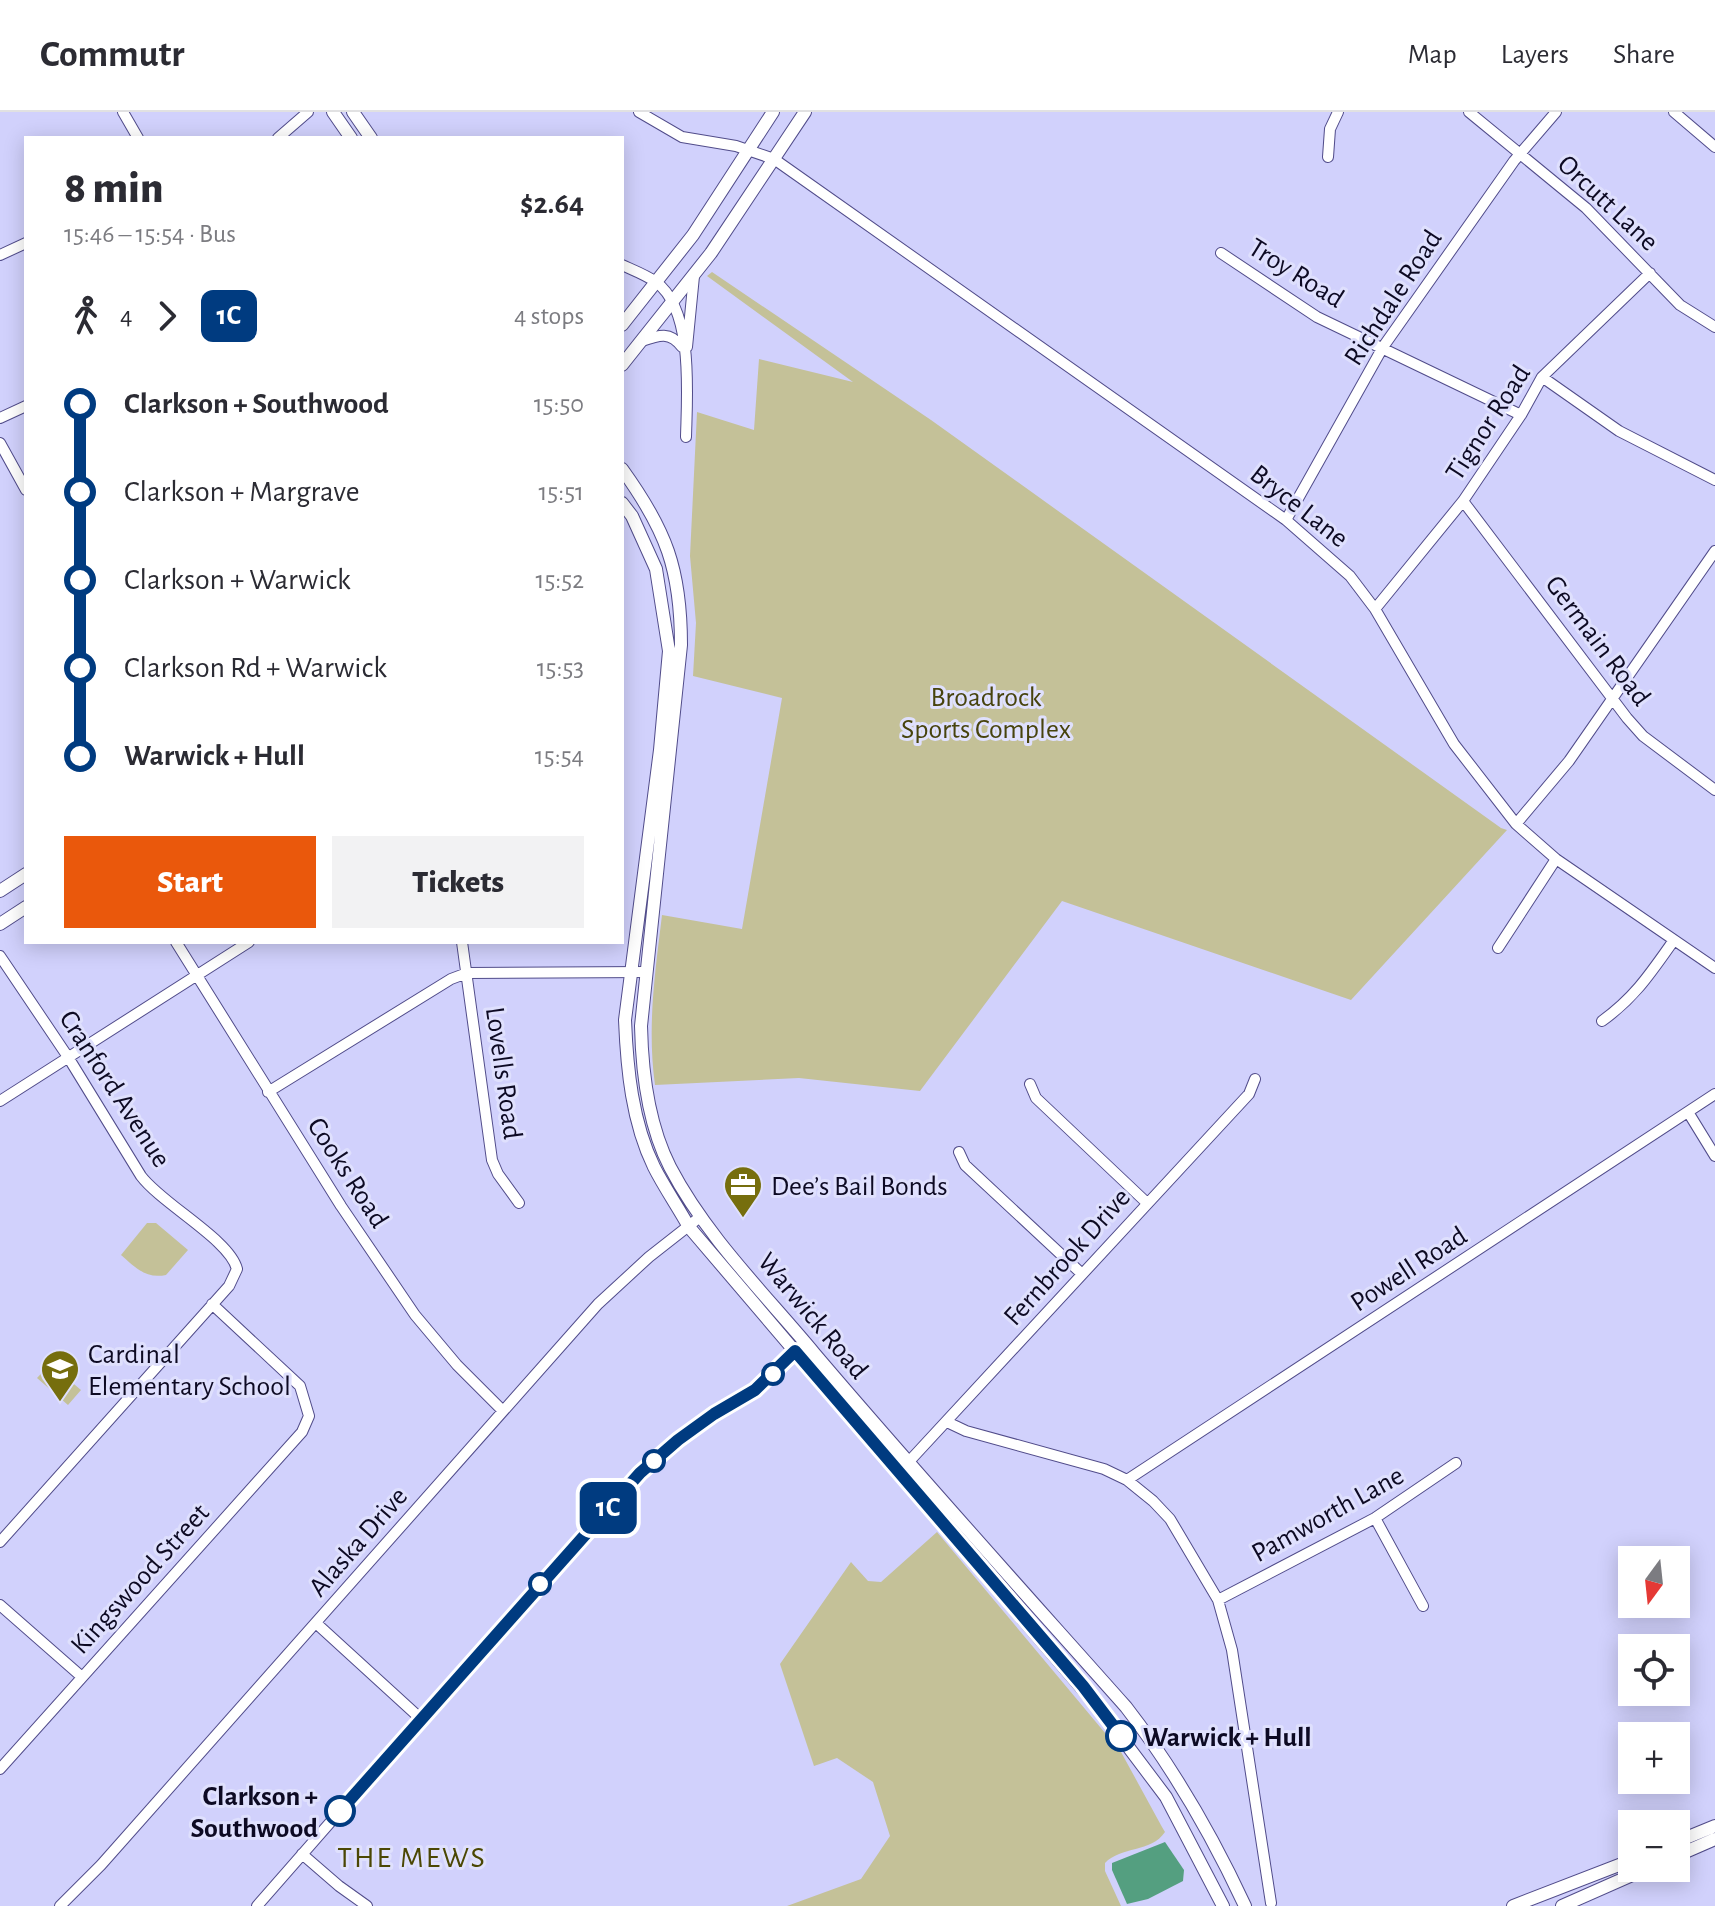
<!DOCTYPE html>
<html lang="en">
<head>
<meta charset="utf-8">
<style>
	:root { --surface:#fff; --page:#f2f2f3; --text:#2b2b33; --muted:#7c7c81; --line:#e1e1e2; --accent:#ea580c }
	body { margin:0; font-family:"Alegreya Sans",sans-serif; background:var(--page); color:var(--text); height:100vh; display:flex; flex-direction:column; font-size:30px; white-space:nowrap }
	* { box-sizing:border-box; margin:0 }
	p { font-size:26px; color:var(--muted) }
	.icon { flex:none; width:44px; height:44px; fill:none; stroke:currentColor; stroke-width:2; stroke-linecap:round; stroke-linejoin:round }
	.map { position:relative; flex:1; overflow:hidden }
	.drawer { position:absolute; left:24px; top:24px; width:600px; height:808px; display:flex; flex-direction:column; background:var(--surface); border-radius:0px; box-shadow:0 4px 20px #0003 }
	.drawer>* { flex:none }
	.badge { padding:0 16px; border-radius:12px; font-size:28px; line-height:52px }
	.needle { width:52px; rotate:195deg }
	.tools { position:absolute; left:1618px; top:1434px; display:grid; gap:16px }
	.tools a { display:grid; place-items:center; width:72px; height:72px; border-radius:0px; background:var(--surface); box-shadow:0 4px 20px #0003; font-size:40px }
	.map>.badge { position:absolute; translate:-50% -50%; box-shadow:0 0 0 4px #fff }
	.legs { display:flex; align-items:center; gap:12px; height:88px; padding:0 40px; font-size:26px }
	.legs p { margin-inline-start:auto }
	.summary { display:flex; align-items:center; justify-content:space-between; height:136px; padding:0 40px }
	h1 { font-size:44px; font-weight:800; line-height:60px }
	.button { display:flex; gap:16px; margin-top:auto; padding:16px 40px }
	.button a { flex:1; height:92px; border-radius:0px; background:var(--accent); color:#fff; font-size:32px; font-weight:800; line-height:92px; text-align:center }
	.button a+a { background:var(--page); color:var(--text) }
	ul { padding:0 40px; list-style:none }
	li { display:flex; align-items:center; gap:28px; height:88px; font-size:30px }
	li i { display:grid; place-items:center; width:12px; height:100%; margin:0 10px; background:currentColor }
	li i::after { content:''; width:20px; height:20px; margin:-10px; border:6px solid; border-radius:50%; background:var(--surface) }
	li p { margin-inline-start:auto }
	li:first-child i { background:linear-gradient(#0000 50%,currentColor 0) }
	li:last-child i { background:linear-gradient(currentColor 50%,#0000 0) }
	header { display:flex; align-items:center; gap:48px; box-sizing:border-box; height:112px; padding:0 40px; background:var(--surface); border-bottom:2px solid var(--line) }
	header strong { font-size:38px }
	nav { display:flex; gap:44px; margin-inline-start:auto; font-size:28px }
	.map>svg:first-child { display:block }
</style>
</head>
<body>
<header>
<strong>Commutr</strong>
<nav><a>Map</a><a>Layers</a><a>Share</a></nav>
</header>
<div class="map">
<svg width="1715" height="1794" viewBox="0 0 1715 1794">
	<rect width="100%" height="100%" fill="#d1d1fc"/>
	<path fill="#c4c198" d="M712,160L931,308L1501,716L1507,718L1351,888L1062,789L920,979L799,966L655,973C647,915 655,861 662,803L742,817L782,586L693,564L696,511L690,444L697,300L754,318L759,247L853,270L707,164Z
		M147,1111H156L188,1138L166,1163C146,1167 136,1156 121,1143Z
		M50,1252L81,1278L68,1293L37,1266Z
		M937,1420L1121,1640L1162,1715L1165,1720C1151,1741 1121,1734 1105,1751V1759L1121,1794H787L861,1767L890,1724L873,1670L837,1646L814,1654L780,1552L851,1450L868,1469L881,1470Z"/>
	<path fill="#549f80" d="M1165,1730L1184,1758L1183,1769L1148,1787L1127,1792L1112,1758V1751Z"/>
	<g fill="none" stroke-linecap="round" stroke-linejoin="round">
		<defs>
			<path id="minor" d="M123,0L138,26
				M639,0L682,25L736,34L774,47L1286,408L1350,464L1375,497L1454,632L1516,712L1556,747L1715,856
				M1469,0L1586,96L1680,193L1715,215
				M1674,0L1715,35
				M278,26L308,0
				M1328,45L1330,17L1338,0
				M1221,141L1317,205L1521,303
				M0,143L26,131
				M622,153C633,158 646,163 656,170C694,198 687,283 686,325
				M642,229C659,223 670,219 682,235
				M687,235L694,164
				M1542,265L1619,319L1715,368
				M0,306L26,294
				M0,331L26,378
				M1463,389L1627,606L1643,624L1715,678
				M1286,408L1383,235L1514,49L1556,0
				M1375,497L1463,389L1521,303L1542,265L1650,161
				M1516,712L1569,649L1715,439
				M176,830L341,1094L415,1203L457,1253L503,1299
				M462,830L492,1048L498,1062L519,1091
				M1498,836L1556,747
				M0,844L68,945L141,1064C162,1092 230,1128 237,1157L229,1174L0,1430
				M1602,909C1635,885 1650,862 1674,828
				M1030,972L1036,986L1147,1091
				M268,980L451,867L467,861L647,860
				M0,989L249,830
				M1688,1000L1715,1044
				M959,1040L965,1053L1082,1162
				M947,1310L966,1319L1104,1357L1127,1368L1153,1389L1170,1407L1218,1488L1232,1538L1271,1791
				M903,1356L1249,982L1255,967
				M1127,1368L1715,982
				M1375,1406L1423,1494
				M1218,1488L1375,1406L1456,1351
				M0,1493L82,1565
				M317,1512L421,1607
				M0,1657L302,1320L309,1304L300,1274L212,1192
				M302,1742L339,1774L367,1794
				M60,1794L101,1753L598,1192L649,1145L700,1105
				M257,1794L511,1504L640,1361L678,1328L714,1302L755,1278L799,1235"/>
			<path id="major" d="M333,0L351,26
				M353,0L371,26
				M622,213L693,123L773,0
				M622,253L711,141L805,0
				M622,357C666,418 681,457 681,533L641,914C642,961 648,1012 670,1055C706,1124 764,1181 814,1241C916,1361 1021,1477 1126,1595C1174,1657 1212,1723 1245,1794
				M622,391L632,404L656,457L669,539L660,638L625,908C627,957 632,1010 654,1055C664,1075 678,1095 689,1115L1099,1596L1166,1685L1223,1794
				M0,779L26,762
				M0,812L26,795
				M1676,1730L1715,1714
				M1676,1744L1715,1727
				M1513,1794L1632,1748
				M1562,1794L1648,1756"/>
		</defs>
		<use href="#minor" stroke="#514c8a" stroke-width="12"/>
		<use href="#major" stroke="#514c8a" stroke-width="14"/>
		<use href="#minor" stroke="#fff" stroke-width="10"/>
		<use href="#major" stroke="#fff" stroke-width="12"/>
	</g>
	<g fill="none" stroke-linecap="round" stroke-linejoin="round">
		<defs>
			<path id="line-1" d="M340,1699L640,1361L678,1328L714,1302L755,1278L795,1239L1083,1574L1121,1624"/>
		</defs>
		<use href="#line-1" stroke="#fff" stroke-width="18"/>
		<use href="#line-1" stroke="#003b80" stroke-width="12"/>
	</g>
	<defs>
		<symbol id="office-pin" viewBox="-11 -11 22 30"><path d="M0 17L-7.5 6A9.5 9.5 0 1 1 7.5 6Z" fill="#766e0d" stroke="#dfe0fd"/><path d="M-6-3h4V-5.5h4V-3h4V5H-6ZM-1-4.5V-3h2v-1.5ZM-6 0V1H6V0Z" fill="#fff"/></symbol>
		<symbol id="school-pin" viewBox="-11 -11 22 30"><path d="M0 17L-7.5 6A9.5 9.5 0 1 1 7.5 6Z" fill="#766e0d" stroke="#dfe0fd"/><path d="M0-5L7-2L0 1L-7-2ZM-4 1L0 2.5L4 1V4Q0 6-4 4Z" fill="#fff"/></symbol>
	</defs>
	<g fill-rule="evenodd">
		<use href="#office-pin" x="721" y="1051" width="44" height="60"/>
		<use href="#school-pin" x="38" y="1235" width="44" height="60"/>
	</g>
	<g fill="#fff" stroke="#003b80" stroke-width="4">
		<circle cx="773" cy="1262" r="10"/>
		<circle cx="654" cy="1349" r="10"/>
		<circle cx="540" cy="1472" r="10"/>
		<circle cx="1121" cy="1624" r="14"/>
		<circle cx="340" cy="1699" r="14"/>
	</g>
	<g text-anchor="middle" stroke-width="6" stroke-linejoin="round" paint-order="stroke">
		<g font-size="28" fill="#0d0a23" stroke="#dfe0fd">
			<text transform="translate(1609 90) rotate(43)" y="10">Orcutt Lane</text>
			<text transform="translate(1297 160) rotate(32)" y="10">Troy Road</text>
			<text transform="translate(1392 185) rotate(-57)" y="10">Richdale Road</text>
			<text transform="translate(1487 310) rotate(-57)" y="10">Tignor Road</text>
			<text transform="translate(1300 393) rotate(38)" y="10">Bryce Lane</text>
			<text transform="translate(1599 528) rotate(53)" y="10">Germain Road</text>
			<text transform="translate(505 961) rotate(82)" y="10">Lovells Road</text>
			<text transform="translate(116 976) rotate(57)" y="10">Cranford Avenue</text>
			<text transform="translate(349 1060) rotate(57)" y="10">Cooks Road</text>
			<text transform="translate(1066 1144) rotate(-48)" y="10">Fernbrook Drive</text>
			<text transform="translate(1408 1156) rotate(-33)" y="10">Powell Road</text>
			<text transform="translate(814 1203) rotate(50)" y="10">Warwick Road</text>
			<text transform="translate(1327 1401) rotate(-29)" y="10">Pamworth Lane</text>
			<text transform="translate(357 1429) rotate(-49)" y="10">Alaska Drive</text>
			<text transform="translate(139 1466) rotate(-48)" y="10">Kingswood Street</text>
		</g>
		<g font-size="28" fill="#47430d" stroke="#dfe0fd">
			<text x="986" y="594">Broadrock<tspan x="986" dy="32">Sports Complex</tspan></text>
		</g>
		<g font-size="28" fill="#0d0a23" stroke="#dfe0fd" text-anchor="start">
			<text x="771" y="1083">Dee’s Bail Bonds</text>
			<text x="88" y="1251">Cardinal<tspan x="88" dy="32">Elementary School</tspan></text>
		</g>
		<g font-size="28" font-weight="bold" fill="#0d0a23" stroke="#dfe0fd" text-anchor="start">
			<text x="1143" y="1634">Warwick + Hull</text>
			<text x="318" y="1693" text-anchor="end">Clarkson +<tspan x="318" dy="32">Southwood</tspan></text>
		</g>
		<g font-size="30" letter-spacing="2" fill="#4b4704" stroke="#dfe0fd">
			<text x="412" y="1755">THE MEWS</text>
		</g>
	</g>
</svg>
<div class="tools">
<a><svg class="needle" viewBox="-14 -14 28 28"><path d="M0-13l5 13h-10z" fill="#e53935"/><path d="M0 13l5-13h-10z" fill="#7c7c81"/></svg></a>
<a><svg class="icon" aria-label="locate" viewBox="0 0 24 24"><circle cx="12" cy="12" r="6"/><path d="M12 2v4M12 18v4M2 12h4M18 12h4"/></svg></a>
<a>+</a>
<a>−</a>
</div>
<b class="badge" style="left:608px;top:1396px;background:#003b80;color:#fff">1C</b>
<section class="drawer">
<div class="summary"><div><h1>8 min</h1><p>15:46 – 15:54 · Bus</p></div><b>$2.64</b></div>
<div class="legs"><svg class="icon" aria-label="walk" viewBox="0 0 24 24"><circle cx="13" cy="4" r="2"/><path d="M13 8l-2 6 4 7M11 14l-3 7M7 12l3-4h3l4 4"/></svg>4<svg class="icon" aria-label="forward" viewBox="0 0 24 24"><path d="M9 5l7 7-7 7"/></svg><b class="badge" style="background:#003b80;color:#fff">1C</b><p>4 stops</p></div>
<ul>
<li><i style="color:#003b80"></i><b>Clarkson + Southwood</b><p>15:50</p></li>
<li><i style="color:#003b80"></i><span>Clarkson + Margrave</span><p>15:51</p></li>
<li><i style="color:#003b80"></i><span>Clarkson + Warwick</span><p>15:52</p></li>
<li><i style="color:#003b80"></i><span>Clarkson Rd + Warwick</span><p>15:53</p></li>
<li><i style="color:#003b80"></i><b>Warwick + Hull</b><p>15:54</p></li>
</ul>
<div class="button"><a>Start</a><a>Tickets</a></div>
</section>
</div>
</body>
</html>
